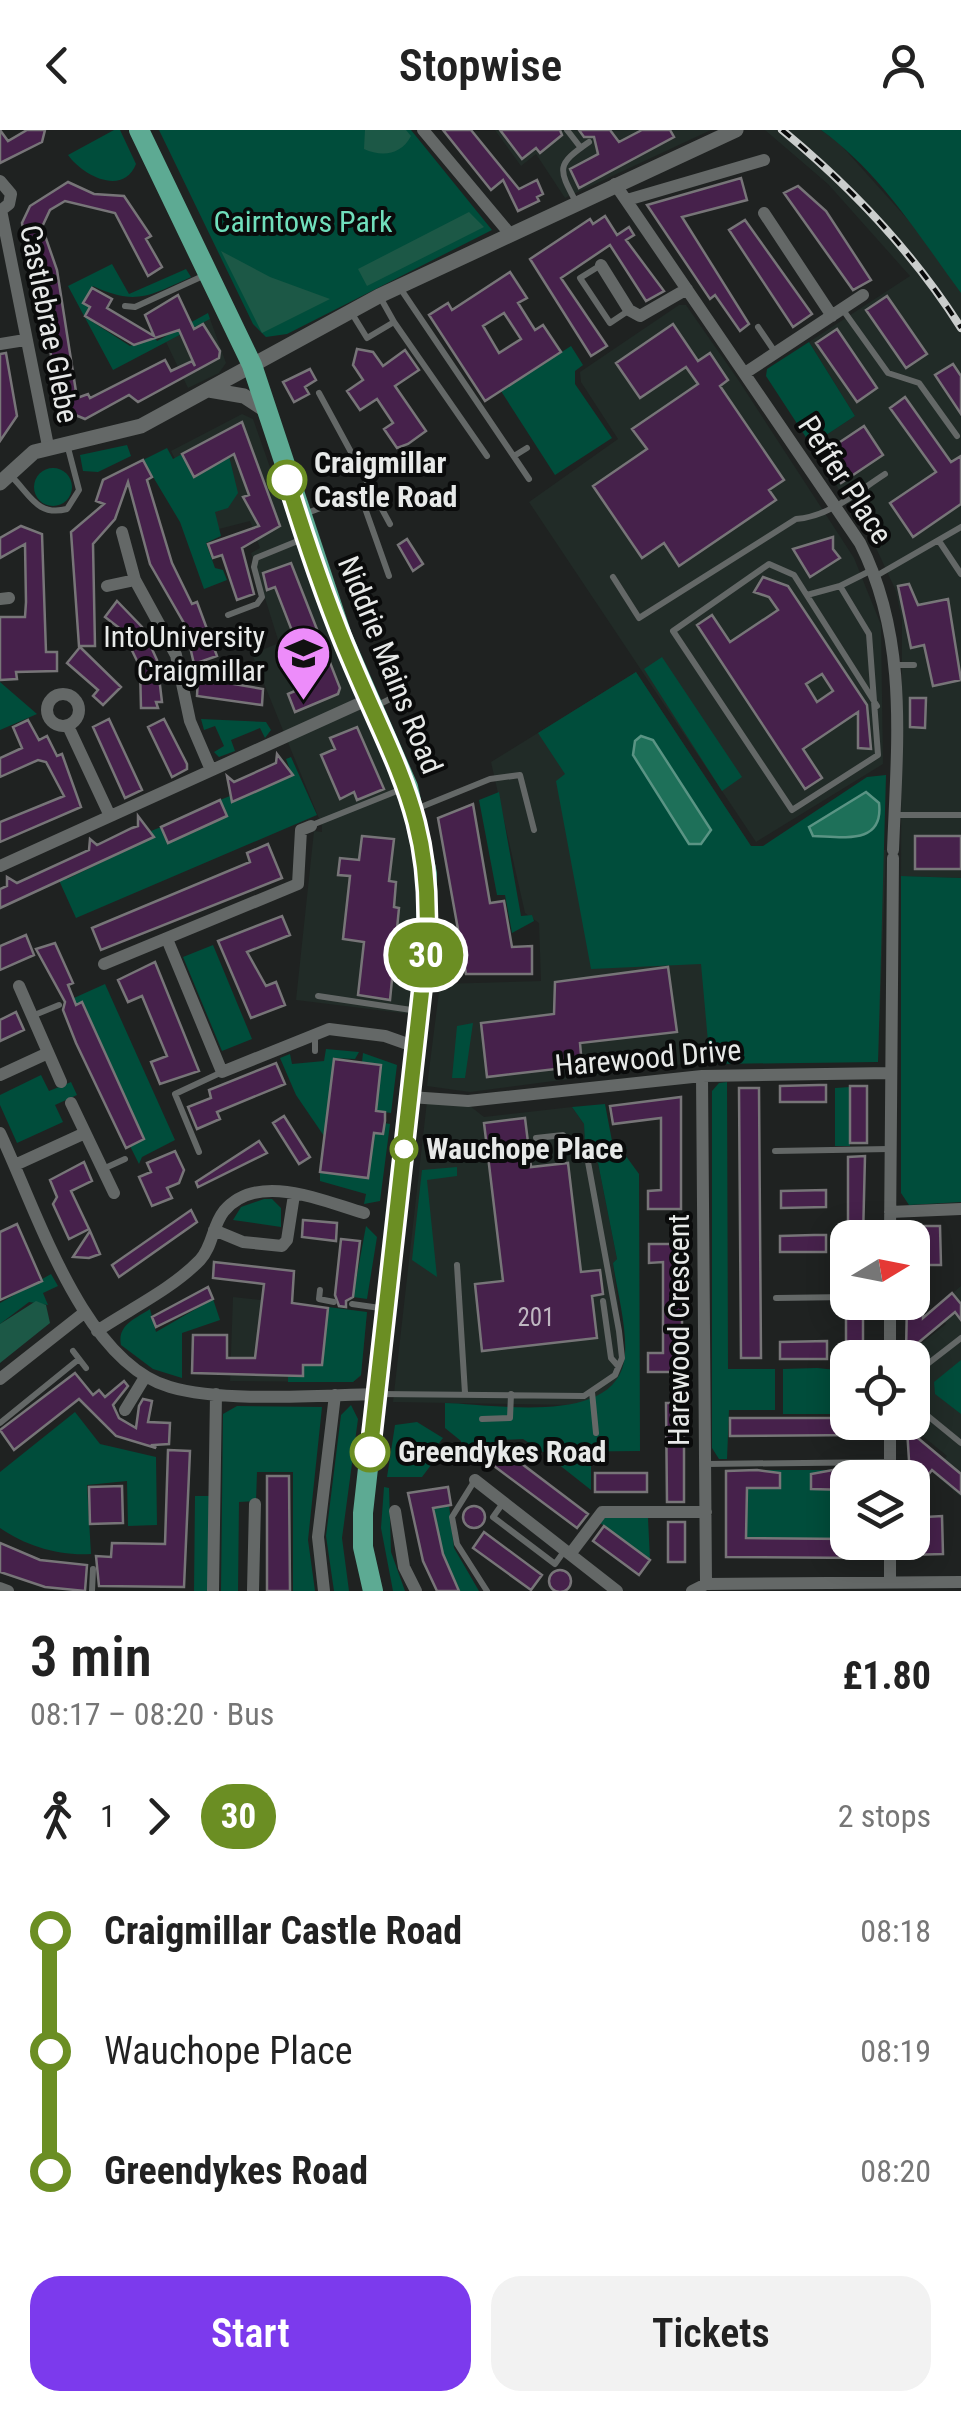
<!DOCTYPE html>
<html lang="en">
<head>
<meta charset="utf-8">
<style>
	:root { --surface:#fff; --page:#f2f2f2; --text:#222; --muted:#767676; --accent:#7c3aed }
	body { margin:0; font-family:"Roboto Condensed",sans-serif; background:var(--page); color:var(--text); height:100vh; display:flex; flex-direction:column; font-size:38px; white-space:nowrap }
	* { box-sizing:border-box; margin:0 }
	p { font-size:32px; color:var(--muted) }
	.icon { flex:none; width:55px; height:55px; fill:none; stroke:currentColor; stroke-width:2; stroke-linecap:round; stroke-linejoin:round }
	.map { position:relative; height:1461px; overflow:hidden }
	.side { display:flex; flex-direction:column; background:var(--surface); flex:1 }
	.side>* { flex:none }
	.badge { padding:0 20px; border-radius:32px; font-size:35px; line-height:65px }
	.needle { width:65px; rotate:80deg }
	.tools { position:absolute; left:830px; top:1090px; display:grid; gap:20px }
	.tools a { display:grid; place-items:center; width:100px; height:100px; border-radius:20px; background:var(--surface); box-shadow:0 5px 25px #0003; font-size:50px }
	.map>.badge { position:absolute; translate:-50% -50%; box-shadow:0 0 0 5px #fff }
	.legs { display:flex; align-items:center; gap:15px; height:110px; padding:0 30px; font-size:32px }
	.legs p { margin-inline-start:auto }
	.head { display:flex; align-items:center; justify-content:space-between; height:170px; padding:0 30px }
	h1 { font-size:55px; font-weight:600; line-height:75px }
	.button { display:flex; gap:20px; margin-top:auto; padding:20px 30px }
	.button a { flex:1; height:115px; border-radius:30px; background:var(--accent); color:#fff; font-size:40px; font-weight:600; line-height:115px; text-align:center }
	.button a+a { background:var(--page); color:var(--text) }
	ul { padding:0 30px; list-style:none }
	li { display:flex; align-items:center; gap:35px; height:120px; font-size:38px }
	li i { display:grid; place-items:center; width:15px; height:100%; margin:0 12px; background:currentColor }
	li i::after { content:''; width:25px; height:25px; margin:-12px; border:8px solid; border-radius:50%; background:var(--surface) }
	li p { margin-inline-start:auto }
	li:first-child i { background:linear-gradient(#0000 50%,currentColor 0) }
	li:last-child i { background:linear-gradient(currentColor 50%,#0000 0) }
	header { display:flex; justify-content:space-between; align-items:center; height:130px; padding:0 30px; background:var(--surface); font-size:45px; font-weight:600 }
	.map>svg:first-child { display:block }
</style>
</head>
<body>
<header><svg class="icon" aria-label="back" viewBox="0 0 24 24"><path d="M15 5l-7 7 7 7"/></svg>Stopwise<svg class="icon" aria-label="person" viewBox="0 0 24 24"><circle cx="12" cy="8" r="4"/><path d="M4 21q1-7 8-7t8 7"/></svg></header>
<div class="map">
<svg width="961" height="1461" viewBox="0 0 961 1461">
	<rect width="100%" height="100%" fill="#1f2221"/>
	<path fill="#212b27" d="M495,0H711L565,68L536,24L521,36Z
		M765,0H821L839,13L919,102L961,162V748L901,746L902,490L896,461L877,420L811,315L855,286L809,212L910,146L828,54Z
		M679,175H686L739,251L854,428L881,495L883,634L756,712L529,372L618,309L581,252L580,242Z
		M210,189L226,233L219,243L188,258L166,212Z
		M242,284L253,289L292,400L402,671L421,780L410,884L296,870L314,701L322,702V696L252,524L279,513L251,423L260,418L250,391L211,401L171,321Z
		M636,542L751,716L886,720L878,932L684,934L470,962L427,956L440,854L541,851L539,793L525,783L491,632Z
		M427,971L470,976L484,987L572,977L584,994L585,1015L598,1033L617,1129L613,1133L625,1229L618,1250L603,1267L576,1275L393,1272Z
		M961,1156V1367L933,1343L947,1326L907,1293L912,1292V1228H903L946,1194L934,1179Z
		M233,1167L367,1182L361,1246L353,1252L230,1251Z"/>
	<path fill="#004d3b" d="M114,0H120L136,34C123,67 82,45 68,25Z
		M159,0H411L492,100L287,204L266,207L253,194Z
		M821,0H961V163C919,106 880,42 821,0Z
		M112,134L129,164L186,139L191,147C149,166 136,176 93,156L84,173L90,177L85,187L130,216L154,206L157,211L208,183L210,189L113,240L68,156Z
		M809,212L855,286L811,315L766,246L767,239Z
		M571,216L583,235L575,241V254L612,308L555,345L501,261Z
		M127,315L131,326L98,342L83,341L80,325Z
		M167,318L173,329L182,324L229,326L238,363L228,378L215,382L221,406L206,413L215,438L223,440L227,450L204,459L180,392L143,330Z
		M34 357a19 19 0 1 1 38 0a19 19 0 1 1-38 0Z
		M662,527L742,647L722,661L644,539Z
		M636,542L751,716H763L867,647L886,645L878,932L710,934L701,834L591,839L556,651L565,644L538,603Z
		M0,552L37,584L0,600Z
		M201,589L266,592L271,600L265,608L260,598L231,610L235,621L219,627L214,622L224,616L215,596L204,600Z
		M291,627L317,685L76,788L53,737L59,734L67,749L154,707L151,701L161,697L168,712L226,686L220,670L230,666L233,672L292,645L286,629Z
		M499,662L521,786L532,785L534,791L512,803L505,765H497L479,670Z
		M901,746L961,748V1072L909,1075L901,1063Z
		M213,815L252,909L222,921L183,827Z
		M105,854L175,1010L142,1027L139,1034L130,1016L144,1009L82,873L68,878L65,872Z
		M473,893L465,948H452L457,896Z
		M326,919L359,922L355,929L334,928L324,1006L296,965L280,928L290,924L292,934L324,931Z
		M363,923L397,935L391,983L376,981L381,935L362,932Z
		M41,945L49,961L71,952L77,965L55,975L63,992L17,1013L0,975V965Z
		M727,952L728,1239H775V1280H729L727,1329H719L712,1318V961L719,953Z
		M850,957V1016H835V958Z
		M605,974L612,1011H620L627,1018L623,1022L639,1044L640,1321L543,1322L523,1309L500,1310L477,1334L460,1321L461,1311L445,1298V1273C494,1274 611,1296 624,1232C629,1203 617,1162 613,1133L617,1129L598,1033L585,1015L584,994L572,977Z
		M384,993L390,994L380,1071L364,1074L366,1064L320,1051V1042L368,1048L374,1003Z
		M457,1037V1046L427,1050L437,1147L412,1130L422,1040Z
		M264,1069H272L281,1078V1097L233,1090L241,1077Z
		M366,1096L377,1107L367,1169L353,1167Z
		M51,1144L58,1156L43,1163L48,1175L29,1172L0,1194V1173Z
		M213,1169L220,1190L182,1203V1248L153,1239L121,1215C117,1195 135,1189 150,1179L156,1202Z
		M328,1177L367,1182L361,1245L353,1252H288V1246L303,1245V1235H322Z
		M961,1230V1284L935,1264L934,1252Z
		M817,1238L847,1241V1284H783V1239Z
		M351,1275L358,1289L342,1408L349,1461H334L326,1406L341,1285Z
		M237,1276L322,1277L308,1410L315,1461H293V1342H257L256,1371L239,1372L238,1461H221L223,1284Z
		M75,1282L100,1314L156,1327L157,1395L128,1396L127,1351L87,1355L91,1424C59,1426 26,1416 0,1398V1342Z
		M417,1292L443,1308L426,1330L431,1335L422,1347H387L395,1295Z
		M591,1325V1360L548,1326Z
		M757,1340H833L844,1360L843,1409L747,1408V1358H756Z
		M384,1357L389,1358L391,1422L405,1461H393L381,1398Z
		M195,1366H210L208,1461H194Z
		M449,1375L454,1418L479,1461H460L443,1424L433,1379Z
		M607,1385L648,1388L650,1430L600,1393Z"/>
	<path fill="#1c5846" d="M365,0H406L411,6C401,25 382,27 364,19Z
		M469,82L484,97L367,156L358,139Z
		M221,121L270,147L330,169L262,203Z
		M36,1171L46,1175L50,1193L0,1233V1194Z"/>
	<path fill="#1e7059" stroke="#5a9484" stroke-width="2.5" d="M641,606L653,610L711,700L701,714H689L633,625L635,611Z
		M866,662L879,673C884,715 844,707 813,706L809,697Z"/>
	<path fill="#46214b" stroke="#777578" stroke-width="2.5" fill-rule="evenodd" d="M0,0L8,11L27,0H45L42,12L0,33Z
		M443,0H471L519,59L537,50L543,64L537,67L539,71L518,81L503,50L491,60Z
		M500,0H560L562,5L540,23L536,18L522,29Z
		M579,0H610L619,12L642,0H670L674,7L579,58L570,39L598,24L594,7H584Z
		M741,48L747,70L682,87L749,194L740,201L715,165L710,169L647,75Z
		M68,52L94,64L124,66L151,106L146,109L162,137L148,146L115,83L65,71L50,80L42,97L57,140L77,268L88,264L90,268L165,230L171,241L192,231L195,236L179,200L134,215L85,186L90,177L83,173L92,158L112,169L107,178L154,206L145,185L178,165L194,199L203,194L220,221L219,228L138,272L129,265L85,289L56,277L45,166L34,168L22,93L30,76Z
		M798,56L826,81L871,150L853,160L784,63Z
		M605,86L617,105L629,97L634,105L626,110L664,161L646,171L610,115L561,148L607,216L591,226L530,129L590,89L593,94Z
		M745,90L812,184L793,197L729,100Z
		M510,142L527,168L518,173L535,200L543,195L561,222L485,271L429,185L448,173L452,180ZM504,183L521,209L499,223L483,196Z
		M887,166L927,224L906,238L866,180Z
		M673,194L698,231L710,223L728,250L720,256L784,350L769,360L776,370L679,436L664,413L642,428L593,356L647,319L632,299L698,254L686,237L640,268L616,233Z
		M837,199L877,258L857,272L816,213Z
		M357,219L373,222L383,236L405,220L419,240L395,256L426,301L408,314L397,318L384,299L393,293L377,269L360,280L347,261L363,250L353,235Z
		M6,223L17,286L0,311V224Z
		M953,234L961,246V284L935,245Z
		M310,239L316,250L305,257L309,264L294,272L283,252Z
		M905,267L951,332L961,326V374L913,407L890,373L936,342L890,278Z
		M242,292L280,396L242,418L254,464L237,470L222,425L213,428L208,414L259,396L243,367L249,365L234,324L194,347L182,324Z
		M864,296L883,325L841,353L822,324Z
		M143,330L152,347L147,350L172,433L192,474L197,472L217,526L194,534L185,495L150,434L128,352L115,389L93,414L95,516H79L71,402L104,374L96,371L103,350Z
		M21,396L42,404L46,522H57V541L16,542L17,549L0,550V487H25L26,472L25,414L0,428V408Z
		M833,407V419L840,428L810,447L793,419Z
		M407,409L423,434L413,441L398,415Z
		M291,433L340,558L338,564L295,582L288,564L295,561L292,551L308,542L275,457L267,460L263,443Z
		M763,447L788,456L867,575L871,619L858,618V582L803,619L822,648L805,659L697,495L712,485L730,512L778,480L769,467L754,462ZM822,544L833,561L817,572L806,554Z
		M909,454L918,475L948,469L961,550L933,556L924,515L911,518L898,456Z
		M117,471L142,497L157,530L162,572H156L158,578H141L140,537L122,500L105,487Z
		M80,517L121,557L103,575L93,566L98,560L67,533Z
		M198,548L263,559L262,575L197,566Z
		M910,568H926L925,598L910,597Z
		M109,589L142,660L125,668L93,597Z
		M164,589L187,634V639L172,647L148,597Z
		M28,590L39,610L47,606L57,626L62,624L81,677L0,712V692L64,666L46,632L38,630L0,647V628L22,618L13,597Z
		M357,597L384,659L357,670L354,662L340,669L321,625L335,619L330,608Z
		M277,624L293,645L232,672L227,646L234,652L276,633Z
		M220,670L227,686L168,713L161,697Z
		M473,674L490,773L504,771L512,817L532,816V844H466L438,688Z
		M138,686L154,707L0,778V759L7,756V747L17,753L89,720L90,709L97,715L132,698L138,696Z
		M362,706L394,709L389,751L396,752L394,777L399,778L390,870L358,865L364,812L343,809L350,746L338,745L340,728L359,730Z
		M915,706H961V739H915Z
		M268,714L282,748L101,820L92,798L250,732L247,723Z
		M282,786L290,805L247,822L266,856L276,852L285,875L251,888L218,811Z
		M26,805L34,825L0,840V816Z
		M55,813L73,853L68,855L76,875L82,872L144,1009L126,1018L76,913L63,880L65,872L36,819Z
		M155,832L199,941L160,954L151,932L167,926L142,866L128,872L118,850Z
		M668,837L677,902L580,913L582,936L487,947L481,893L554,884L555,852Z
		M16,882L24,900L0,911V890Z
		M334,929L381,935L376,981L385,982V991L383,1004L374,1003L368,1048L320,1042Z
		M276,933L285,954L217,982L220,989L197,999L188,977L211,968L209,960Z
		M819,955H826V972H780V956Z
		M850,956H867V1013H850Z
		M739,958H759L761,1228H741Z
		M681,967V1079H648V1061L661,1060V988L613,994L610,976Z
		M284,986L310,1027L299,1034L273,993Z
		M525,988L531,1037L568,1033L581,1142L600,1140L603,1164L592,1166L597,1208L482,1221L475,1154L503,1151L484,993Z
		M259,1011L267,1023L198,1057L196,1052Z
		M175,1021L184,1040L179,1053L167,1058L172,1068L152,1076L139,1047L151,1042L147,1033Z
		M865,1026L863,1108H848V1027Z
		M84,1032L92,1051L71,1061L89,1099L69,1109L53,1074L57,1067L50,1050Z
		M826,1060V1077L781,1078V1061Z
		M191,1080L197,1092L119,1147L112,1135Z
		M303,1090L337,1093L336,1111L302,1107Z
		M17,1094L42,1151L0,1170V1102Z
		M907,1096H940L941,1135H924L923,1114H912Z
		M90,1101L100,1124L89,1128L73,1127Z
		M814,1105H826V1122H780V1106Z
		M341,1109L360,1111L353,1167L346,1171V1177L339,1176L335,1165Z
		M649,1114H682V1242H648V1223H663V1132L649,1133Z
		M214,1132L294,1141L292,1173L328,1178L322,1235H303V1246L192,1243L193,1205H227V1228H255L264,1154L213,1148Z
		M912,1145H923V1188L952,1163L961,1174V1190L955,1182L906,1223L907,1172H912Z
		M208,1157L213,1169L156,1197L152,1187Z
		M863,1172V1228H846V1174Z
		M827,1211V1229H780V1212Z
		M75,1243L93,1265L99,1260L105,1267L124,1251L128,1256L113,1275L119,1288L136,1298L139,1276L143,1269L152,1271L148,1292L170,1293L169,1314L153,1315L156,1318L116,1306L79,1269L14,1320L0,1300Z
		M666,1273H684V1372H667Z
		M730,1288H848V1292H862V1305L730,1306Z
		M907,1299L961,1344V1364L932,1340L924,1350V1377H912Z
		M501,1318L588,1384L577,1398L490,1333Z
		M168,1320L190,1321L184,1457L99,1456L96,1426L111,1427L112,1413L165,1414Z
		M757,1340L780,1343V1358H747L746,1408L848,1409V1412H864V1428L726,1427V1341Z
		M833,1340H848V1360L811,1359V1344Z
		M595,1343H647V1362H595Z
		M267,1346H289L290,1461H267Z
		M122,1356L123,1393L90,1394L89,1357Z
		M448,1357L451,1375L433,1378L443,1424L459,1461H437L423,1431L408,1363Z
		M463 1387a11 11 0 1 1 22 0a11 11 0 1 1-22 0Z
		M942,1386L943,1424L908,1425L907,1412H912V1407H926V1387Z
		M668,1392H685V1432H668Z
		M604,1396L650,1430L639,1445L593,1411Z
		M484,1402L542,1445L531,1460L473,1418Z
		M0,1413L40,1430L87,1435L85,1461L45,1457L0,1442Z
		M549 1451a11 11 0 1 1 22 0a11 11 0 1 1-22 0Z"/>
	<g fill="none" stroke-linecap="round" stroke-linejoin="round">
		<path stroke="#646867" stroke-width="6" d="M567,0L581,18
			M576,72C558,38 556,35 589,12
			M601,135L580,148L610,193L628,181
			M400,158L529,349
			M125,176L135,177L203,146
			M843,180L888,243L919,253L957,306
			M351,182L367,208L394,192L380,167
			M394,192L487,326
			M758,197L775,222
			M319,263L390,394
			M514,326L527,318
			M11,346C30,364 37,387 67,379L79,360L67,314
			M360,364L389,446
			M307,383L372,359
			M939,411L961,444
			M876,446L961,397
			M613,447L639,488L796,389C829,387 857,362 885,344
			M840,456L869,504L878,625L792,680L673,501L769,434L794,445L877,576
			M807,465L840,456L872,440
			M228,485L257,474L262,467L254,437L256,428L305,408
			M896,535H914
			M378,575L398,565
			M416,679L490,649L520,645L534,700
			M896,685H961
			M312,695L402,659
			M318,866L418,881
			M32,886L59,875
			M315,903V921
			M775,1021L889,1019
			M199,1022L175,964L220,943
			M103,1039L125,1029
			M457,1135L465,1263
			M320,1160L319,1169L334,1172
			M776,1168L848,1167
			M603,1171L611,1228L618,1236
			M352,1174L380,1178
			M73,1221L86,1238
			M912,1246L961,1208
			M592,1262L596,1303
			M379,1264L584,1266L615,1245L622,1228L619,1201L588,1032L563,1005L536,1008
			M912,1273L961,1313
			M482,1289L510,1288L511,1264
			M0,1293L79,1229
			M707,1334L889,1332
			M475,1350L452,1387L457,1414L487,1461
			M503,1373L493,1387L555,1434L565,1420
			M92,1461L93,1439"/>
		<path stroke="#646867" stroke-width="12" d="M423,0L510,104
			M0,51L11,64L9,74L0,81
			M615,54L860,413C909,510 897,614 893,720
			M627,70L764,30
			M1,80L48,316
			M764,83L832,186
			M601,135L629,180L640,186L687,159
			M0,214L25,210
			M745,243L863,165
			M122,402L135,450L176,525L190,591L211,640
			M107,456L135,450
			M0,469L9,468
			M47 580a16 16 0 1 1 32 0a16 16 0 1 1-32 0Z
			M68,596L110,686
			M0,736L369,569
			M167,809L222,942L329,899L385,906L416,917
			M104,834L298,754L301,700L311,696
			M19,856L61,952
			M0,945L48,923
			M702,946L706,1454
			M410,967L468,971L702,946L890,943
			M71,973L114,1063
			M0,1003C37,1081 83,1232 170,1257C224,1273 320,1265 377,1264
			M15,1035L85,1003
			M890,1082L961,1079
			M214,1100L243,1112L282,1116L287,1110L294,1065
			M890,1108L893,728
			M97,1201C130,1179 172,1159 200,1130C213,1116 212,1096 224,1081C258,1041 322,1071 364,1083
			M890,1228V1172
			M0,1249L85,1182
			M125,1280L145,1247
			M890,1292V1348
			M475,1350L617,1461
			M395,1381L404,1437L416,1461
			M571,1423L602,1382H706
			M890,1453V1412
			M0,1458L8,1461
			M213,1461L216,1264
			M253,1461L255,1374
			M324,1461L318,1407L335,1265
			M692,1461L706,1454L961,1452"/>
		<path stroke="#646867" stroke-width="15" d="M209,260L244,266L264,279
			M0,353L34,322L141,296L379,166L736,0"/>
		<path stroke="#5daa93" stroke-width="20" d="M139,0L252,235L342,506L408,657L427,744L426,821L363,1383V1417L373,1461"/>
		<defs>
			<path id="rail" d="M782,0C851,57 913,122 961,198"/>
		</defs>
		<use href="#rail" stroke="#cacdcc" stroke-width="8"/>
		<use href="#rail" stroke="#0a0b0b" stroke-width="4" stroke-dasharray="11" stroke-linecap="butt"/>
	</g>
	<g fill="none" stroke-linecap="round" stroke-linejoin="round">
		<defs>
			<path id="line-1" d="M287,350C306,411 326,472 351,530C398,642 435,693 426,822L370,1322"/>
		</defs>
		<use href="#line-1" stroke="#fff" stroke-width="22"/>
		<use href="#line-1" stroke="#6b8e23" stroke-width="15"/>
	</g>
	<defs>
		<symbol id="university-pin" viewBox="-11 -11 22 30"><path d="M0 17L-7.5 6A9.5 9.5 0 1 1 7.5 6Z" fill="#ed8cfa" stroke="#0a0b0b"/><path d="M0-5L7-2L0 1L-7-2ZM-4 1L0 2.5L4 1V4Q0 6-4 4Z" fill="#111"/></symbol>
	</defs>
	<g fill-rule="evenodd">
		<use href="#university-pin" x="272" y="492" width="63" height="86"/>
	</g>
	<g fill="#fff" stroke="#6b8e23" stroke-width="5">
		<circle cx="287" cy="350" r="18"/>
		<circle cx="404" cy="1019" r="12"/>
		<circle cx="370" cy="1322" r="18"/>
	</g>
	<g text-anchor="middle" stroke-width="8" stroke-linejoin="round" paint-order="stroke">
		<g font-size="25" fill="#bfb7c1">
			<text x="536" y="1196">201</text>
		</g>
		<g font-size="30" fill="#70dfbc" stroke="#0a0b0b">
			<text x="303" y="102">Cairntows Park</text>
		</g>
		<g font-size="30" fill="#e7e9e8" stroke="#0a0b0b">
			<text transform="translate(49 194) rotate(79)" y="10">Castlebrae Glebe</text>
			<text transform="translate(845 350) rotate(57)" y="10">Peffer Place</text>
			<text transform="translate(390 535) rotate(68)" y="10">Niddrie Mains Road</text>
			<text transform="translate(648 928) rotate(-5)" y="10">Harewood Drive</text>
			<text transform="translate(679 1200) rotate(-90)" y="10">Harewood Crescent</text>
		</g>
		<g font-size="30" font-weight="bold" fill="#e7e9e8" stroke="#0a0b0b" text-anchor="start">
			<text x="314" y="343">Craigmillar<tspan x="314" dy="34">Castle Road</tspan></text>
			<text x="426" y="1029">Wauchope Place</text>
			<text x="398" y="1332">Greendykes Road</text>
		</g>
		<g font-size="30" fill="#e7e9e8" stroke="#0a0b0b" text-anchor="end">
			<text x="265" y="517">IntoUniversity<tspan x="265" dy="34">Craigmillar</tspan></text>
		</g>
	</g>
</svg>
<div class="tools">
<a><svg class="needle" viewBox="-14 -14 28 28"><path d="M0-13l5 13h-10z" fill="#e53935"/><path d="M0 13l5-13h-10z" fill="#767676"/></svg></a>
<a><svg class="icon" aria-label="locate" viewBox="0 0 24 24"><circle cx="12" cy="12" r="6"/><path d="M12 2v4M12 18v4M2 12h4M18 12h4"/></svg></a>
<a><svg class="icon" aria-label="layers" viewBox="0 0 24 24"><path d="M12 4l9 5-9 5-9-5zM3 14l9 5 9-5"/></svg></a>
</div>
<b class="badge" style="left:426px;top:825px;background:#6b8e23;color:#fff">30</b>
</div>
<section class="side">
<div class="head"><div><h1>3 min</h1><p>08:17 – 08:20 · Bus</p></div><b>£1.80</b></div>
<div class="legs"><svg class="icon" aria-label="walk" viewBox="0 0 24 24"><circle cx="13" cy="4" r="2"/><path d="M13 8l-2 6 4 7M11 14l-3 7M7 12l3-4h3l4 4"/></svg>1<svg class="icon" aria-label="forward" viewBox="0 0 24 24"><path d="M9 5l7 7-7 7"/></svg><b class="badge" style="background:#6b8e23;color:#fff">30</b><p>2 stops</p></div>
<ul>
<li><i style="color:#6b8e23"></i><b>Craigmillar Castle Road</b><p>08:18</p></li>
<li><i style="color:#6b8e23"></i><span>Wauchope Place</span><p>08:19</p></li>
<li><i style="color:#6b8e23"></i><b>Greendykes Road</b><p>08:20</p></li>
</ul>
<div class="button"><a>Start</a><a>Tickets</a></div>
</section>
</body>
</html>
